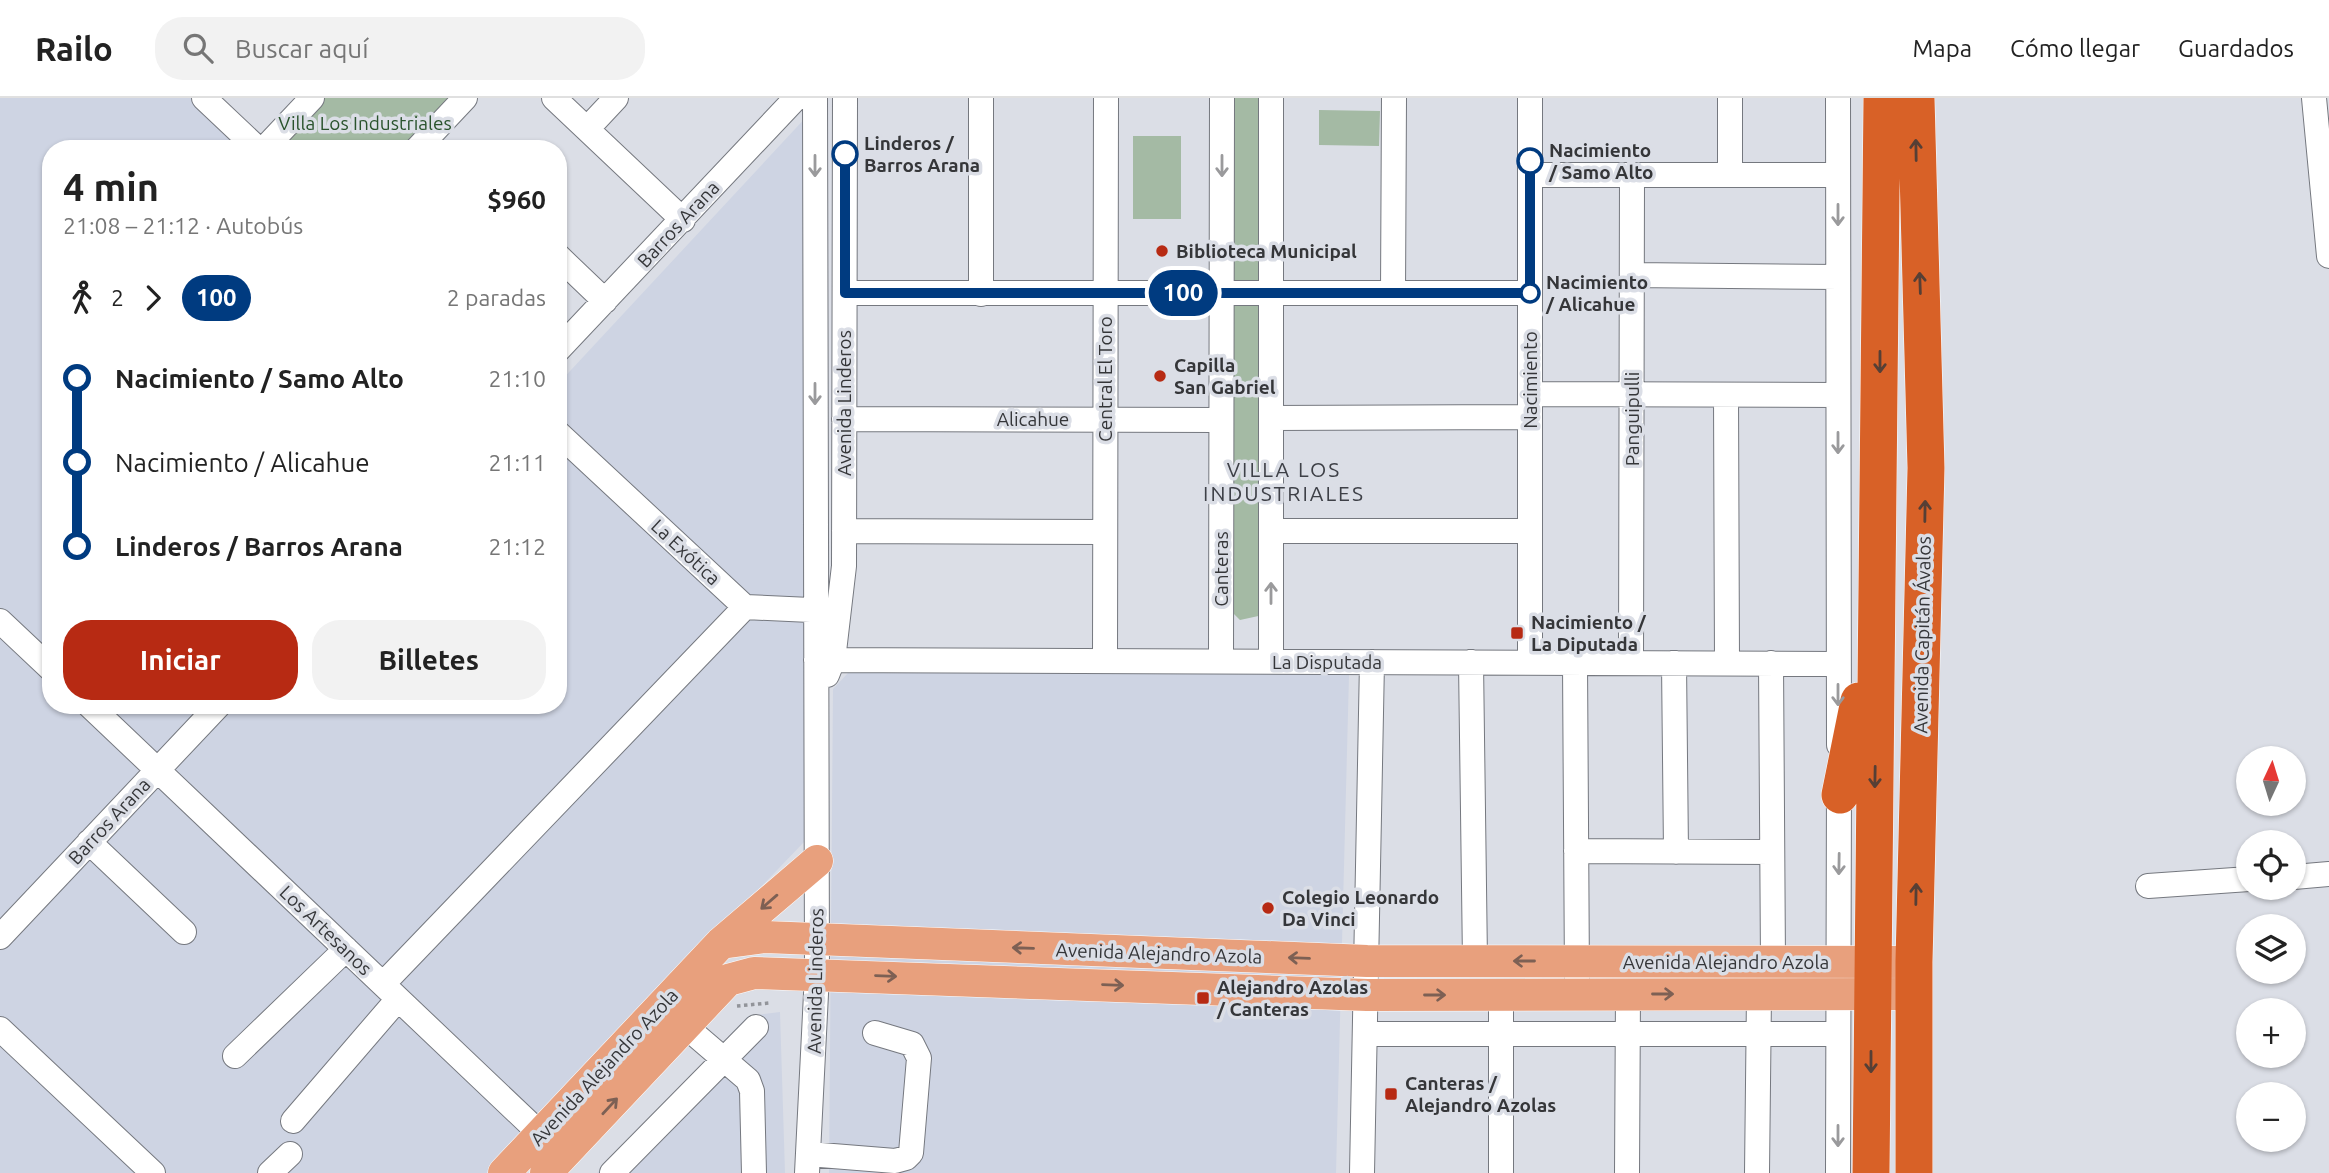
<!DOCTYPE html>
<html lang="es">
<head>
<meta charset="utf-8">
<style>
	:root { --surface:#fff; --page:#f2f2f2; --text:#222; --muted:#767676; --line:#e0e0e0; --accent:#b72a13 }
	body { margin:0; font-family:Ubuntu,sans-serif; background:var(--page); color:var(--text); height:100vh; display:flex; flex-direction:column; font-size:26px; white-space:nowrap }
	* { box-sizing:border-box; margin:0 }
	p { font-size:23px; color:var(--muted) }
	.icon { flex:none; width:38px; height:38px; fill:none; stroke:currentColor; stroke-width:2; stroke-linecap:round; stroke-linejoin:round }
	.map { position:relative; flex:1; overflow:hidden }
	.details { position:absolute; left:42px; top:42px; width:525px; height:574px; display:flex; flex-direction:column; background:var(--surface); border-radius:28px; box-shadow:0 2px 5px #0004 }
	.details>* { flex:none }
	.badge { padding:0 14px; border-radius:23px; font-size:24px; line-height:46px }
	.needle { width:46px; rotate:4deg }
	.buttons { position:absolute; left:2236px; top:648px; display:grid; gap:14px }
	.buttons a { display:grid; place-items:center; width:70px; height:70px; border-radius:50%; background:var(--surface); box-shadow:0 2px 5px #0004; font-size:35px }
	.map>.badge { position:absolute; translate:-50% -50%; box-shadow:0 0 0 4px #fff }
	.legs { display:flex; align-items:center; gap:10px; height:77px; padding:0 21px; font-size:23px }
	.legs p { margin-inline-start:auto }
	.head { display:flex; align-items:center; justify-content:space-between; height:119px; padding:0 21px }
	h1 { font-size:38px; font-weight:600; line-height:52px }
	.button { display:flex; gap:14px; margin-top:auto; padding:14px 21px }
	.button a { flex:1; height:80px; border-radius:28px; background:var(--accent); color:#fff; font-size:28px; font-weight:600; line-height:80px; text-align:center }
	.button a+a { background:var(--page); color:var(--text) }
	ul { padding:0 21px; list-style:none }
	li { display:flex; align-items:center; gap:24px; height:84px; font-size:26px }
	li i { display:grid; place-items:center; width:10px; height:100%; margin:0 9px; background:currentColor }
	li i::after { content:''; width:18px; height:18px; margin:-9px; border:5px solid; border-radius:50%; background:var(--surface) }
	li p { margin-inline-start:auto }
	li:first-child i { background:linear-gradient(#0000 50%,currentColor 0) }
	li:last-child i { background:linear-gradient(currentColor 50%,#0000 0) }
	header { display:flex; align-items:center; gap:42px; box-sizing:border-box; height:98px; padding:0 35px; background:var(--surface); border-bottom:2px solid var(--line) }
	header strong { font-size:33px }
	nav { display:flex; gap:38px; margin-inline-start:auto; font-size:24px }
	.search { width:490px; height:63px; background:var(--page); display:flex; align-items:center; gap:18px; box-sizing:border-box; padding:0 24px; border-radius:28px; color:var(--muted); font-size:26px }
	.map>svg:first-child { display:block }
</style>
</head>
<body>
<header>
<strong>Railo</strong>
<div class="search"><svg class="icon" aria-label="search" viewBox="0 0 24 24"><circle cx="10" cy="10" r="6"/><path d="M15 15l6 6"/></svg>Buscar aquí</div>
<nav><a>Mapa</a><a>Cómo llegar</a><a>Guardados</a></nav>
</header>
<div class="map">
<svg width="2329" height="1075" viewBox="0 0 2329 1075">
	<rect width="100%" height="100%" fill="#dbdee6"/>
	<path fill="#ced4e3" d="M0,0H195L250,51H51V607H558V286L809,16L804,744L487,1075H0Z
		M863,559L1349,577L1336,1075H829L833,591Z
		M780,914L785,1075H597L748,918Z"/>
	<path fill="#a4baa4" d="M322,0H455L407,51H277Z
		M1230,0H1263V517L1240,522L1233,515Z
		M1319,12L1380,13L1379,48L1319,47Z
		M1133,38H1181V121H1133Z"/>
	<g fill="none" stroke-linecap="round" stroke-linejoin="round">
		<defs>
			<path id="minor" d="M204,0L258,51
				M554,0L683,122
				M1530,0V565
				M1730,0V77
				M1838,0L1839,647
				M2314,0L2329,158
				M587,31L616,0
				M264,51L312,0
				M417,51L465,0
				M1530,77H1838
				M558,158L605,203
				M1632,177L1838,179
				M845,195H1530
				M1393,195L1394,0
				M981,196V0
				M558,252L796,0
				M1530,296L1838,297
				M1726,297L1727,565
				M1271,320L1530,319
				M844,321L1221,322
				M558,335L745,509L832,513
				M844,433L1105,434
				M1271,433H1530
				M0,523L51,571
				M816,562L1838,566
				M1105,563L1106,0
				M1221,563L1222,0
				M1271,563V0
				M1471,564L1475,863
				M1575,565L1577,882
				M1631,565L1632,78
				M1674,565L1676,754
				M1771,565L1773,864
				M827,577L833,562L844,468L845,0
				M89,607L552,1047
				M89,744L184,834
				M1576,753L1772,754
				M2294,779L2329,776
				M2148,788L2249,781
				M0,839L219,607
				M383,886L745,509
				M685,928L748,982L752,993L754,1075
				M0,931L153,1075
				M1366,936H1838
				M235,958L346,851
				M293,1023L398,901
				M808,1056L895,1063L906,1060L911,1055L919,960L912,946L875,935
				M270,1075L290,1056
				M612,1075L756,929
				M807,1075L817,876L815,0
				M1362,1075L1372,564
				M1501,1075V896
				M1627,1075L1628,896
				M1757,1075L1759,896
				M1838,1075L1839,683"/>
			<path id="major" d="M721,845L765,839L1367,863L1914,864
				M504,1075L721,845L817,763
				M546,1075L728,882L754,875L1367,897L1914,896"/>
			<path id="highway" d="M1840,697L1859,603
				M1871,1075L1882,0
				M1914,1075V864L1926,370L1916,0"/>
		</defs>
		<use href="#minor" stroke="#75787f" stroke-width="26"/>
		<use href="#major" stroke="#fff" stroke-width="33"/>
		<use href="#highway" stroke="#fff" stroke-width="38"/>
		<path stroke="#92949a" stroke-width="3.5" stroke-dasharray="3.5 3.5" stroke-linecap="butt" d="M737,908L769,905"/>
		<use href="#minor" stroke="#fff" stroke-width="24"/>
		<use href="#major" stroke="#e8a07d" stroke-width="32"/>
		<use href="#highway" stroke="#d86127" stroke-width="37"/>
	</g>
	<defs><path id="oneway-shaft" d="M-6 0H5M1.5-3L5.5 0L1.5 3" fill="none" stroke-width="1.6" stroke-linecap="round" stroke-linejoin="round" transform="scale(1.75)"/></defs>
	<g stroke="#563f35">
		<use href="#oneway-shaft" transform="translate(1916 52) rotate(-91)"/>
		<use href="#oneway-shaft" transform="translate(1920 185) rotate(-92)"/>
		<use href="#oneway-shaft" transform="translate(1880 264) rotate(90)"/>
		<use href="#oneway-shaft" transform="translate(1925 413) rotate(-89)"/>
		<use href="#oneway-shaft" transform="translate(1875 679) rotate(91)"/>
		<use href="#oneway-shaft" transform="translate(1916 796) rotate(-89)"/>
		<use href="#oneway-shaft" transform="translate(1871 964) rotate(90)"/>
	</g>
	<g stroke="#9a9a9c">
		<use href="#oneway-shaft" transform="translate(815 68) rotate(90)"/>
		<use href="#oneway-shaft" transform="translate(1222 68) rotate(90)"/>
		<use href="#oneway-shaft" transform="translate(1838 117) rotate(90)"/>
		<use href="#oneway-shaft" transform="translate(815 296) rotate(90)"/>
		<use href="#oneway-shaft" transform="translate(1838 345) rotate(90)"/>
		<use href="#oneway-shaft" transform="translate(1271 495) rotate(-90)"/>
		<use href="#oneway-shaft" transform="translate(1838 597) rotate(90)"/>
		<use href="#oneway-shaft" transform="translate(1839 766) rotate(91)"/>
		<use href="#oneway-shaft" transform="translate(1838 1038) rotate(90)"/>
	</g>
	<g stroke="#7d6054">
		<use href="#oneway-shaft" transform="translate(769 804) rotate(139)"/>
		<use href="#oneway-shaft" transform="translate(1023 850) rotate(-178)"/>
		<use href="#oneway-shaft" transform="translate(1299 860) rotate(-178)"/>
		<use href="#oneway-shaft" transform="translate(1524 863) rotate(-180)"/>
		<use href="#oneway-shaft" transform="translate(886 878) rotate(2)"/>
		<use href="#oneway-shaft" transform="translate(1113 887) rotate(2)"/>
		<use href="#oneway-shaft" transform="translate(1663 896)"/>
		<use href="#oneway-shaft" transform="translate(1435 897)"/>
		<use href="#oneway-shaft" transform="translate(610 1008) rotate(-47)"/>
	</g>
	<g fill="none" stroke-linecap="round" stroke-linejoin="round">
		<defs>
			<path id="line-1" d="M845,56V195H1530V63"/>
		</defs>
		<use href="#line-1" stroke="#fff" stroke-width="16"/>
		<use href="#line-1" stroke="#003b80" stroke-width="10"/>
	</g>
	<g fill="#fff" stroke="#003b80" stroke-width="3.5">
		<circle cx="845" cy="56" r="12"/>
		<circle cx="1530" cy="63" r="12"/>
		<circle cx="1530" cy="195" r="9"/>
	</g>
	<g fill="#b72a13" stroke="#dbdee6" stroke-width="2.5">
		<circle cx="1162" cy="153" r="7"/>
		<circle cx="1160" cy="278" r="7"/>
		<rect x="1510" y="528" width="14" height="14" rx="3.5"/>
		<circle cx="1268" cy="810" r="7"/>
		<rect x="1196" y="893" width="14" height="14" rx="3.5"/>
		<rect x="1384" y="989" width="14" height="14" rx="3.5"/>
	</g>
	<g text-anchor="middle" stroke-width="7" stroke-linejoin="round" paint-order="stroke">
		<g font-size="19" fill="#2a532d" stroke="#dbdee6">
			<text x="365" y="32">Villa Los Industriales</text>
		</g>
		<g font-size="19" font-weight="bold" fill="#353639" stroke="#dbdee6" text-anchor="start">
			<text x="864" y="52">Linderos /<tspan x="864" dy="22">Barros Arana</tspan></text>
			<text x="1549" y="59">Nacimiento<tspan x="1549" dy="22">/ Samo Alto</tspan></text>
			<text x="1546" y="191">Nacimiento<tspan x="1546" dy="22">/ Alicahue</tspan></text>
		</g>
		<g font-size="19" fill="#353639" stroke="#dbdee6">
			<text transform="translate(678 126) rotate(-47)" y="7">Barros Arana</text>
			<text transform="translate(1105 281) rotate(-90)" y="7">Central El Toro</text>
			<text transform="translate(1530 282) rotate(-90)" y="7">Nacimiento</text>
			<text transform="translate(844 305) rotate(-90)" y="7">Avenida Linderos</text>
			<text x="1033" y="328">Alicahue</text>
			<text transform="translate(1632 321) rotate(-90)" y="7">Panguipulli</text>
			<text transform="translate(686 454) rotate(43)" y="7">La Exótica</text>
			<text transform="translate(1221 471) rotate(-90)" y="7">Canteras</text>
			<text transform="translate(1922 537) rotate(-89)" y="7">Avenida Capitán Ávalos</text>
			<text x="1327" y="571">La Disputada</text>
			<text transform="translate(109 723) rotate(-47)" y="7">Barros Arana</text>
			<text transform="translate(326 832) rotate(44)" y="7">Los Artesanos</text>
			<text transform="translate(1159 855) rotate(2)" y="7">Avenida Alejandro Azola</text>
			<text x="1726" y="871">Avenida Alejandro Azola</text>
			<text transform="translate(815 883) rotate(-89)" y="7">Avenida Linderos</text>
			<text transform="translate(604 969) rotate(-47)" y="7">Avenida Alejandro Azola</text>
		</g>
		<g font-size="19" font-weight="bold" fill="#353639" stroke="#dbdee6" text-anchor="start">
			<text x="1176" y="160">Biblioteca Municipal</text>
			<text x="1174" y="274">Capilla<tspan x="1174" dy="22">San Gabriel</tspan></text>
			<text x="1531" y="531">Nacimiento /<tspan x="1531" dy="22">La Diputada</tspan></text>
			<text x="1282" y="806">Colegio Leonardo<tspan x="1282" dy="22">Da Vinci</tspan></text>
			<text x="1217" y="896">Alejandro Azolas<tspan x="1217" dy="22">/ Canteras</tspan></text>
			<text x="1405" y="992">Canteras /<tspan x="1405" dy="22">Alejandro Azolas</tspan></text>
		</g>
		<g font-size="21" letter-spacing="2" fill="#3e4047" stroke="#dbdee6">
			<text x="1284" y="379">VILLA LOS<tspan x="1284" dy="24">INDUSTRIALES</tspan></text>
		</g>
	</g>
</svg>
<div class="buttons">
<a><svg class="needle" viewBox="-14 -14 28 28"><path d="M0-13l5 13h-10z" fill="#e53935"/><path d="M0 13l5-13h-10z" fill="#767676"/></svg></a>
<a><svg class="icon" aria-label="locate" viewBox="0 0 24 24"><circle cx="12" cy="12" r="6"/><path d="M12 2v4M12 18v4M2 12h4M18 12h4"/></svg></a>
<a><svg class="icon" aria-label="layers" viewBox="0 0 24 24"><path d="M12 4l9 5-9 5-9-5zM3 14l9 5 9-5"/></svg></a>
<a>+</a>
<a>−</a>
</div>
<b class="badge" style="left:1183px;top:195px;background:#003b80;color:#fff">100</b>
<section class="details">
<div class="head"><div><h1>4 min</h1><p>21:08 – 21:12 · Autobús</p></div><b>$960</b></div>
<div class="legs"><svg class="icon" aria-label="walk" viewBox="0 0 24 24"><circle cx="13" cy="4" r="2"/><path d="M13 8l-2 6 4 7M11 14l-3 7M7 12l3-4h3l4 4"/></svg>2<svg class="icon" aria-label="forward" viewBox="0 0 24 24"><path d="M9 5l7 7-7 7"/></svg><b class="badge" style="background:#003b80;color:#fff">100</b><p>2 paradas</p></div>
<ul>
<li><i style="color:#003b80"></i><b>Nacimiento / Samo Alto</b><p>21:10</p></li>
<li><i style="color:#003b80"></i><span>Nacimiento / Alicahue</span><p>21:11</p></li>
<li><i style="color:#003b80"></i><b>Linderos / Barros Arana</b><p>21:12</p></li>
</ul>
<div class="button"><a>Iniciar</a><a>Billetes</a></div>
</section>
</div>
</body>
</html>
